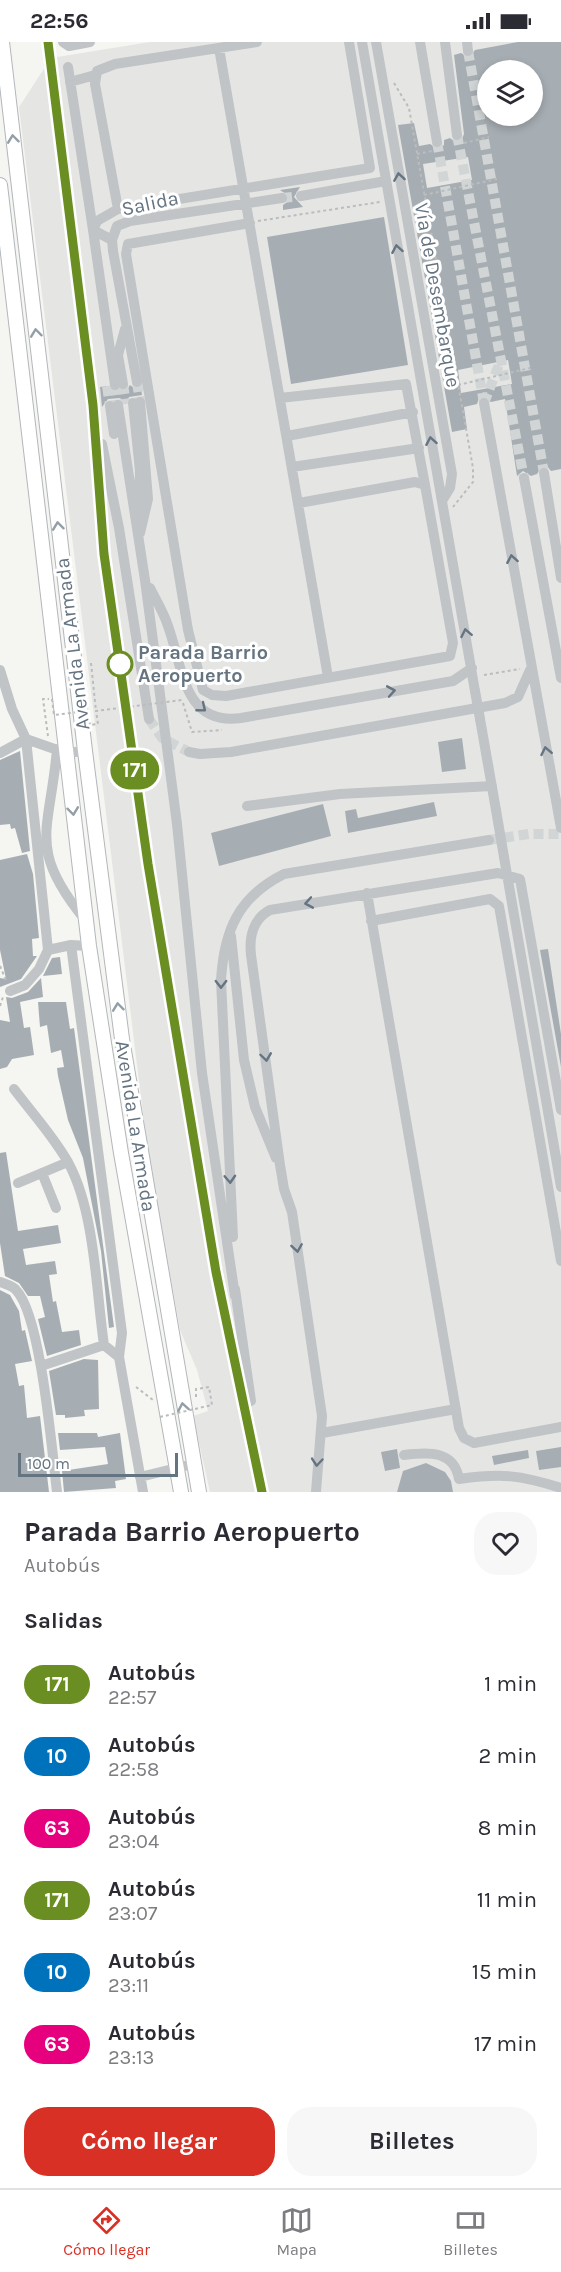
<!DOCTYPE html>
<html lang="es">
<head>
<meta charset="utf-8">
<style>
	:root { --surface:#fff; --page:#f7f7f7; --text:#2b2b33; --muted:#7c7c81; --line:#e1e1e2; --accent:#d93025 }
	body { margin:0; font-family:Karla,sans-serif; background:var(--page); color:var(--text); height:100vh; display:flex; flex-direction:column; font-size:22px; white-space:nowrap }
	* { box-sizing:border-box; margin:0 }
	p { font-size:20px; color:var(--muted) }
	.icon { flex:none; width:33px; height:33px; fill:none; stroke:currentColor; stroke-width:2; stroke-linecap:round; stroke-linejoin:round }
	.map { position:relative; height:1450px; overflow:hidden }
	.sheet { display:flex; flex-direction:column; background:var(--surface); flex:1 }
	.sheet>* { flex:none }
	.badge { padding:0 12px; border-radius:20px; font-size:21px; line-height:39px }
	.controls { position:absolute; left:477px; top:18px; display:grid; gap:12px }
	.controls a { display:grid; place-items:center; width:66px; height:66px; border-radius:50%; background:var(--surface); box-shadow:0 3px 9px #0003; font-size:30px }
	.scale { position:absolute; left:18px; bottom:15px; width:160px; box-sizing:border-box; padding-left:6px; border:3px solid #657481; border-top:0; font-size:16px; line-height:21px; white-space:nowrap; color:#657481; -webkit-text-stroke:4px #fff; paint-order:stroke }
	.map>.badge { position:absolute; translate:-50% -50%; box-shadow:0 0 0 3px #fff }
	h2 { padding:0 24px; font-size:22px; line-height:54px }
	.round { display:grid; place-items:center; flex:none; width:63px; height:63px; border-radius:24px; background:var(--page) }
	.head { display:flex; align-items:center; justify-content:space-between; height:102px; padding:0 24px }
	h1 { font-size:28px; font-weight:700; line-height:45px }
	.primary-button { display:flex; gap:12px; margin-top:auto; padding:12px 24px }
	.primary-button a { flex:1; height:69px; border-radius:24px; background:var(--accent); color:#fff; font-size:24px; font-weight:700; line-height:69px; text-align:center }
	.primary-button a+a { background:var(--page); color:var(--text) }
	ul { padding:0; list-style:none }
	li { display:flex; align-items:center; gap:18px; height:72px; padding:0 24px }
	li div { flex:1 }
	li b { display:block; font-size:22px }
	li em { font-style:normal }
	li .badge { min-width:66px; font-weight:700; text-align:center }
	.status { display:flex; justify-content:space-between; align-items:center; height:42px; padding:0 30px; background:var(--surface); direction:ltr }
	.status svg { height:16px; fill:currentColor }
	.dock { display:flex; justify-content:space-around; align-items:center; height:84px; border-top:2px solid var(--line); background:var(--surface); font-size:16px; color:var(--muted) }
	.dock a { display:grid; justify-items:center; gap:3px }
	.dock .active { color:var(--accent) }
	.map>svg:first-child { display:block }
</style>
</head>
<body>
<div class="status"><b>22:56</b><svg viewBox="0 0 49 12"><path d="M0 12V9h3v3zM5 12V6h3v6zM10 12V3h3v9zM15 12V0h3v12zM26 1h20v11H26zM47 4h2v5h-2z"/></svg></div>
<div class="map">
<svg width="561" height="1450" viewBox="0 0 561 1450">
	<rect width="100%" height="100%" fill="#f5f5f1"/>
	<path fill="#e5e6e4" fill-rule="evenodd" d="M150,0H561V1450H210L193,1374L208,1369L197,1328L180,1288L147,1104L19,65L51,16ZM488,28H532V74H488Z"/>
	<path fill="#a7aeb3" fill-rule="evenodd" d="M518,0H561V427L551,429L547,424H542L537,432L531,434L523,429L517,434L505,357L491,360L483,354L479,356L477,362L464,365L467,387L452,390L398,83L414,81L419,104L430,102L438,107L444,103V98L450,96L455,100L461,99L464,92L454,13L461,11L469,16L475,8ZM488,28H532V74H488ZM468,115L472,138L427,146L423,122ZM508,318L512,342L461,351L458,328Z
		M300,145L294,155L303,165L283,168V163L289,159V154L280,148Z
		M384,175L408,323L291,342L267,195Z
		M130,343L135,347L141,346L142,353L129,355L126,362L120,356L108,357L102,365L100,345L108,344L115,350L127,348Z
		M462,696L466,727L442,730L438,700Z
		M20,709L30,809L22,811L15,786L11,787L10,782L0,783V718Z
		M434,760L437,774L348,791L345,769L356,767L358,776Z
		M323,762L331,794L219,824L211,791Z
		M27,812L33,832L39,896L32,897L33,914H37L21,937L0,945V936L6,937L0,908V818Z
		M548,907L561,992V1025L540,908Z
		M60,915L62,932L43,934L52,916Z
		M41,936L43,955L20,960L24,986L30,985L34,1013L12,1017L7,1025L0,1027V978L10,980L6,955L12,956L28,950Z
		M38,960H66L70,987L74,986L114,1285L109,1286L101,1209L83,1116L68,1078L58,1034L57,1026L64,1025L61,1008L51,1011L47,983L40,985Z
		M6,1110L18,1189L58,1183L61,1201L23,1207L26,1223L55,1219L57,1232L49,1233L53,1260L56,1259L62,1290L79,1288L81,1303L47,1314L38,1277L45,1275L40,1254H28L19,1241L5,1234L0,1201V1111Z
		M0,1248L10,1253L19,1269L22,1289L25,1288L32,1319L15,1322L19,1344L24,1343L27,1376L40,1374L49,1450H0Z
		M84,1317L98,1318L99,1367L84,1368L85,1374L65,1376V1373H56L49,1329Z
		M58,1391H97L98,1395L120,1391L126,1437L115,1439L116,1446L64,1450L62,1429L108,1422L105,1405L60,1408Z
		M561,1405V1425L539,1428L536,1409Z
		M397,1407L400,1426L385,1429L381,1410Z
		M528,1408L529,1416L494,1423L492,1414Z
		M426,1421L445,1430L451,1439L453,1450H397L403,1429Z"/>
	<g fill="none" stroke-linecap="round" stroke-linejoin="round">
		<path stroke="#d1d5d5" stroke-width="10" stroke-dasharray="10 5" stroke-linecap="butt" d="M468,9L544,431
			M457,93L524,436
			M437,100L484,361
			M282,156L301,154
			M137,340L140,360
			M123,342L126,362
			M115,343L118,363
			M107,344L110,364
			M484,361L500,320
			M149,677L162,696L189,710
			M489,798L529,792H561"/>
		<defs>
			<path id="major" d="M2,0L85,709L122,997L199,1450
				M0,143L89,904L121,1111L181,1450"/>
		</defs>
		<use href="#major" stroke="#b3b7bb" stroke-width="16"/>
		<path stroke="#babcbe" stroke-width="2" stroke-dasharray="3 3" stroke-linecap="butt" d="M394,41L409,66L473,426V440L453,465
			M464,101L489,95
			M417,112L432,109
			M424,153L497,137
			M258,179L380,160
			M458,343L530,326
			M91,621L96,669
			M484,633L520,627
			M183,661L192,690L222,688
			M48,694L43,657H49
			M0,924L6,938
			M0,964L3,955
			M136,1345L153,1358
			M196,1355V1347L209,1345L212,1363"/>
		<path stroke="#c0c4c7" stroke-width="10" d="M48,0L93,363L104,512L148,822L216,1230L262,1450
			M63,0L69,4L90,0
			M362,0L475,649
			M376,0L452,432L450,446L442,459
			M420,0L437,100
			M445,0L457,93
			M467,0L468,9
			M219,6L328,635
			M68,25L93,188L112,198
			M70,40L95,33
			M301,154L386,139
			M118,167L95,42L97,29L115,22L257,0
			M250,181L128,202L126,212L188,588L203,648L212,653L226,654L450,614L453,601L425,443L415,440L299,461
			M137,340L113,209L112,198L117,184L130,179L282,156
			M123,342L118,313L125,287
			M115,343L93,188L97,179L118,167L370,126L349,0
			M280,356L406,342L425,443
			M133,361L140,429L139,473
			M484,361L561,786
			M118,363L145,538L177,782L202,1031L235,1254
			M110,364L114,392
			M287,394L413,370
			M102,402L119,486L149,677
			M292,425L419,406
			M544,431L561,536
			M524,436L561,636
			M140,491L148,457L140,360
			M150,546C156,558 164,571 168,584C183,625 183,684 241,676L453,639L472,626
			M0,628L12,667L26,697L66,711L85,709
			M480,677L496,768
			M57,707C50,790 26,806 86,879
			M189,710L200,712L231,710L505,661L518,655L530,628
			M0,711L26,697L48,908
			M247,764L340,752L492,744
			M504,815L561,1145
			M367,851L459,1386L464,1396L474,1401L561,1385
			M371,879L490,857L499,864L561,1219
			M231,894L244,1018L255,1065L276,1116
			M71,903L122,1291L119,1315L143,1450
			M10,949L25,943L39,927L48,908L71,903L89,904
			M14,1047C32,1071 55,1096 69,1122C95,1171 96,1248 104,1303
			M42,1131L56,1166
			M18,1141L68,1120
			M233,1195L221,938C224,889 238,855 284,832L489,798
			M0,1240C5,1242 13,1244 16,1248C41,1273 52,1410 57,1450
			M235,1247L251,1359
			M41,1324L104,1303L119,1315
			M322,1391L456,1367
			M404,1413C428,1410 454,1408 459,1437C502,1431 520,1433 561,1446
			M140,1435L193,1422
			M316,1450L322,1374L292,1170L284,1147L280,1123L251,913C249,895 253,877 270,868L498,831L520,837L561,1068"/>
		<use href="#major" stroke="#fff" stroke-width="14"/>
		<path stroke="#babcbe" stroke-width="2" stroke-dasharray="3 3" stroke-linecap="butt" d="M52,657L54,673L87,669L90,683L98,682L96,669L182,658
			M160,1375L212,1363"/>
		<path stroke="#c0c4c7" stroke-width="10" d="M475,649L480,677
			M496,768L504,815"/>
	</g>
	<defs><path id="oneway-chevron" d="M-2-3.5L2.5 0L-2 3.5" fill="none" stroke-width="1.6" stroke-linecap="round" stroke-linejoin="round" transform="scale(1.5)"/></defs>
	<g stroke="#939ea7">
		<use href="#oneway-chevron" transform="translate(13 97) rotate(-97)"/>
		<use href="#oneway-chevron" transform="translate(36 291) rotate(-97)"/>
		<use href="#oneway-chevron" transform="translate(58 484) rotate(-97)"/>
		<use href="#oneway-chevron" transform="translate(73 769) rotate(83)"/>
		<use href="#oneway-chevron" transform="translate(118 965) rotate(-97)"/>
		<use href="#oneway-chevron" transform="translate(183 1365) rotate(-100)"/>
	</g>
	<g stroke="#657481">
		<use href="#oneway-chevron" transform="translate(399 135) rotate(-99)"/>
		<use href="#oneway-chevron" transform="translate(397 207) rotate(-100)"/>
		<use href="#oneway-chevron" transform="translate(431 399) rotate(-100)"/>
		<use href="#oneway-chevron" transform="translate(512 517) rotate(-100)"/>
		<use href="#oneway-chevron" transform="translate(466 591) rotate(-101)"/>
		<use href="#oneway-chevron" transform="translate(391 649) rotate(-10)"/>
		<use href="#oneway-chevron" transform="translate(202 666) rotate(39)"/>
		<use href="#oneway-chevron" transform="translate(546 709) rotate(-101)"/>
		<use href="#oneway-chevron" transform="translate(309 861) rotate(170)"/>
		<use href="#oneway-chevron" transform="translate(221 942) rotate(90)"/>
		<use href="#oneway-chevron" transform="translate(266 1015) rotate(82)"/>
		<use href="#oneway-chevron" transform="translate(230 1137) rotate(87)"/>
		<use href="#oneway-chevron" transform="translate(297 1206) rotate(81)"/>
		<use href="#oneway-chevron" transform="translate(317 1420) rotate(95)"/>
	</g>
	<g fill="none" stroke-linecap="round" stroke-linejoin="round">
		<defs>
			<path id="line" d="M48,0L93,363L104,512L148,822L216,1230L262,1450"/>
		</defs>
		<use href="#line" stroke="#fff" stroke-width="14"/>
		<use href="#line" stroke="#6b8e23" stroke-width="9"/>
	</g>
	<circle fill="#fff" stroke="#6b8e23" stroke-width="3" cx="120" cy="622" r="12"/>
	<g text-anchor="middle" stroke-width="6" stroke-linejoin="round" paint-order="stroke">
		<g font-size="20" fill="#657481" stroke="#fff">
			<text transform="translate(150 161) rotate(-12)" y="7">Salida</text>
			<text transform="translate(438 253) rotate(80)" y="7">Vía de Desembarque</text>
			<text transform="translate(72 602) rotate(-97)" y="7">Avenida La Armada</text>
			<text transform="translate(136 1084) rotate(81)" y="7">Avenida La Armada</text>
		</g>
		<g font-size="20" font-weight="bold" fill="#657481" stroke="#fff" text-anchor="start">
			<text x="138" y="617">Parada Barrio<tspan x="138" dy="23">Aeropuerto</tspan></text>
		</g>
	</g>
</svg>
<div class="controls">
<a><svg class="icon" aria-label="layers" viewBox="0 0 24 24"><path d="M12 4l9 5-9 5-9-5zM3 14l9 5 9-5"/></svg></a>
</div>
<div class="scale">100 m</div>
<b class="badge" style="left:135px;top:728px;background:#6b8e23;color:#fff">171</b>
</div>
<section class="sheet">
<div class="head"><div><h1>Parada Barrio Aeropuerto</h1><p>Autobús</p></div><a class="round"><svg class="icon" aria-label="heart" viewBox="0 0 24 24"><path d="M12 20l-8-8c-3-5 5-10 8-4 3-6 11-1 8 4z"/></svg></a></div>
<h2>Salidas</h2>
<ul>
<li><span class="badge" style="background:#6b8e23;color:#fff">171</span><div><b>Autobús</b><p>22:57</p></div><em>1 min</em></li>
<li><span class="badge" style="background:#0072bc;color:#fff">10</span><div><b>Autobús</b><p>22:58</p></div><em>2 min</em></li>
<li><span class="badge" style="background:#e6007e;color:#fff">63</span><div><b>Autobús</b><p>23:04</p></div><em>8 min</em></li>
<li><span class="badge" style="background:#6b8e23;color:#fff">171</span><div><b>Autobús</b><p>23:07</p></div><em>11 min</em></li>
<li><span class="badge" style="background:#0072bc;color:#fff">10</span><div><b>Autobús</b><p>23:11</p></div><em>15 min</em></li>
<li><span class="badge" style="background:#e6007e;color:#fff">63</span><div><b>Autobús</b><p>23:13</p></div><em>17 min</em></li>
</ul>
<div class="primary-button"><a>Cómo llegar</a><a>Billetes</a></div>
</section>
<nav class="dock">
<a class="active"><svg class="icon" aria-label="directions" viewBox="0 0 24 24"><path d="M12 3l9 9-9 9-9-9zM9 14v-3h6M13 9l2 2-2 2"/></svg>Cómo llegar</a>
<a><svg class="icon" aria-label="map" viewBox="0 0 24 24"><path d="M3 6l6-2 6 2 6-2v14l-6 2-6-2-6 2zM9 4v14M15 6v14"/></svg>Mapa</a>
<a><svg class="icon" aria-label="tickets" viewBox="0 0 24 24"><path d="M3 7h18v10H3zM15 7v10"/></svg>Billetes</a>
</nav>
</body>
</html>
